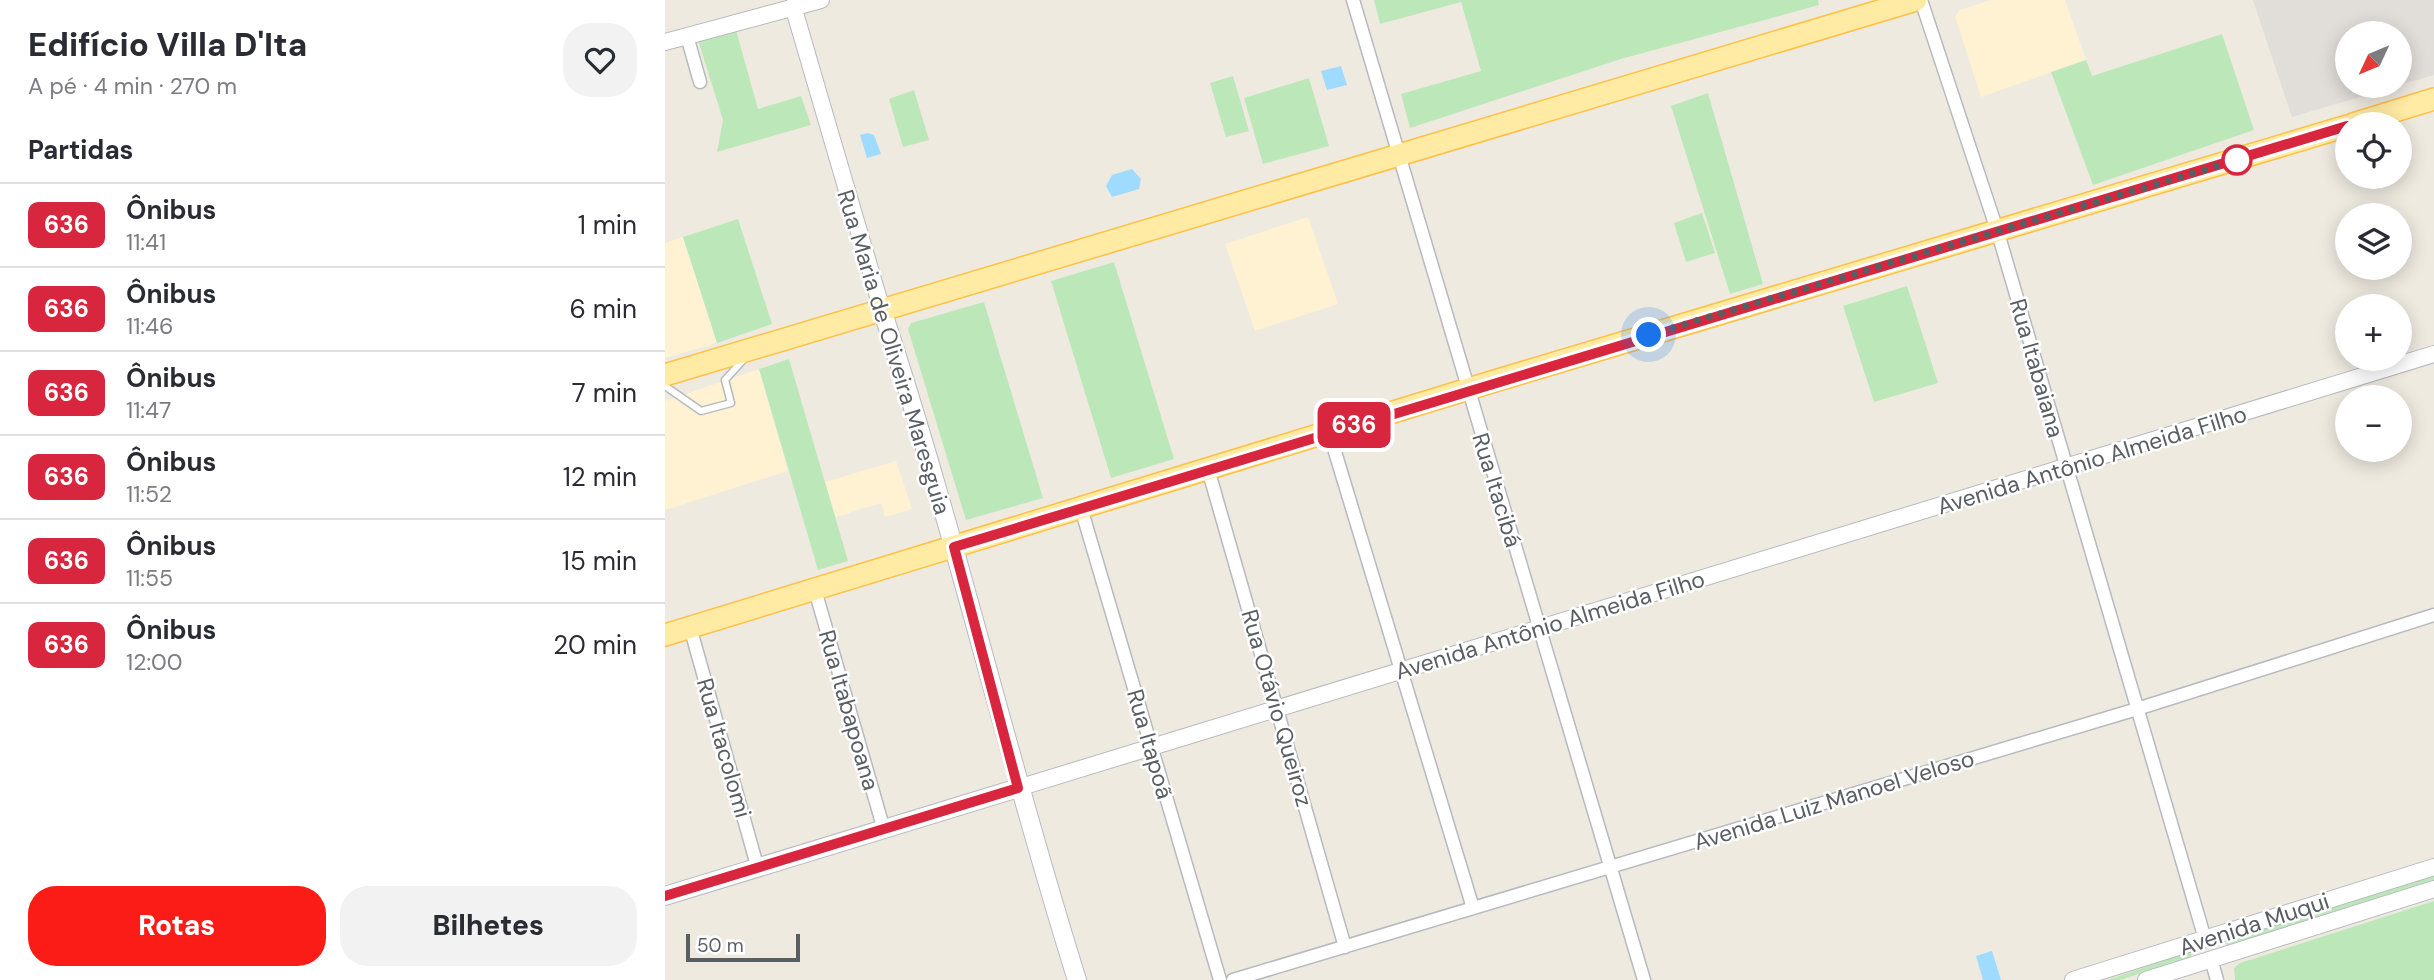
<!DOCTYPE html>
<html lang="pt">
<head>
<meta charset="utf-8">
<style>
	:root { --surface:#fff; --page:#f2f2f3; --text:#2b2b33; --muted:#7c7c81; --line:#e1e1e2; --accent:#fb1c18 }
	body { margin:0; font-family:"DM Sans",sans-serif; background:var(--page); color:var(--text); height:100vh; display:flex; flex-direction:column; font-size:26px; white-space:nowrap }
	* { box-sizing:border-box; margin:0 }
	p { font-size:23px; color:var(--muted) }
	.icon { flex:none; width:38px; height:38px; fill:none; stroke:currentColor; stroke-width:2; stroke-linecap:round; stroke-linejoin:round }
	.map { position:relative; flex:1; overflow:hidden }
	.sheet { display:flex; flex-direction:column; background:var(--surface); width:665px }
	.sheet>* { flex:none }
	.badge { padding:0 14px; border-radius:10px; font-size:24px; line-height:46px }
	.needle { width:46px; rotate:226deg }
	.controls { position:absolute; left:1670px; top:21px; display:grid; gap:14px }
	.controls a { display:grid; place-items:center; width:77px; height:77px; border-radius:50%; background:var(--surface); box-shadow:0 4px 18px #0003; font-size:35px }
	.scale { position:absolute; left:21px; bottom:18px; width:114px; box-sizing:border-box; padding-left:7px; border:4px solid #595e63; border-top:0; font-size:19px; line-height:24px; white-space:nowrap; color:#595e63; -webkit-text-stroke:5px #fff; paint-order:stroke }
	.you { position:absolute; width:35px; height:35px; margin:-18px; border:5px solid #fff; border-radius:50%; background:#1a73e8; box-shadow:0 0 0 10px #1a73e833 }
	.map>.badge { position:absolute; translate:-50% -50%; box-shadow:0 0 0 4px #fff }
	h2 { padding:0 28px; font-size:26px; line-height:63px }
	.round { display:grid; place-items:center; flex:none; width:74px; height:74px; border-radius:28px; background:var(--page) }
	.summary { display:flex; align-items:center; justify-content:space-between; height:119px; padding:0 28px }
	h1 { font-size:33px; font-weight:800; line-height:52px }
	.primary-button { display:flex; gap:14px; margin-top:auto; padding:14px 28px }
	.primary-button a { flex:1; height:80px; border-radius:28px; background:var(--accent); color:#fff; font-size:28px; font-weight:800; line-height:80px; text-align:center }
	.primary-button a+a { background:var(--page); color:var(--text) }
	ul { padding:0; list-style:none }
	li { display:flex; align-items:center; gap:21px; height:84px; padding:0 28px; border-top:2px solid var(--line) }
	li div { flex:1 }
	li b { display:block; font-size:26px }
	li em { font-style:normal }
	li .badge { min-width:77px; font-weight:700; text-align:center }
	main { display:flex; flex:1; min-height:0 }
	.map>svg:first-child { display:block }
</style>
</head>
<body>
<main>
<section class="sheet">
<div class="summary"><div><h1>Edifício Villa D'Ita</h1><p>A pé · 4 min · 270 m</p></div><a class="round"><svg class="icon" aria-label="heart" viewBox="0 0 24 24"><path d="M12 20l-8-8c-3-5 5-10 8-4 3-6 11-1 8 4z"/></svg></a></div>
<h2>Partidas</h2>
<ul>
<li><span class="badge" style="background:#d7263d;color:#fff">636</span><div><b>Ônibus</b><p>11:41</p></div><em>1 min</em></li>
<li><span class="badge" style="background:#d7263d;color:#fff">636</span><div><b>Ônibus</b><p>11:46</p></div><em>6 min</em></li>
<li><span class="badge" style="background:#d7263d;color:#fff">636</span><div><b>Ônibus</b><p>11:47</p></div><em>7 min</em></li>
<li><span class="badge" style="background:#d7263d;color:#fff">636</span><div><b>Ônibus</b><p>11:52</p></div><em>12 min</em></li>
<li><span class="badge" style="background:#d7263d;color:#fff">636</span><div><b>Ônibus</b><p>11:55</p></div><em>15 min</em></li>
<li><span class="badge" style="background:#d7263d;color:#fff">636</span><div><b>Ônibus</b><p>12:00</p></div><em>20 min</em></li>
</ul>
<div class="primary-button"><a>Rotas</a><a>Bilhetes</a></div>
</section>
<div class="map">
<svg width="1769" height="980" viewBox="0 0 1769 980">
	<rect width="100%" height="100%" fill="#eeeae0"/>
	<path fill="#fff2d3" d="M1326,0H1400L1421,60L1316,97L1290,16L1295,10Z
		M643,217L673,304L590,331L560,244Z
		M18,237L52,343L0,358V243Z
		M94,369L123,471L0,510V401Z
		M231,461L247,509L220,517L216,503L171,517L160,482Z"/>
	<path fill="#e1ddd8" d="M1588,0H1769V75L1734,85V33H1682V86H1732L1627,117Z"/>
	<path fill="#bce8b9" d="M709,0H1153L1154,5L956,59L745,128L736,94L816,71L796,2L715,24Z
		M71,30L93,109L136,96L146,125L52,152L58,120L33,40Z
		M1557,34L1589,130L1428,185L1386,72L1421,60L1427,76Z
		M568,76L584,131L561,137L545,83Z
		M644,78L664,146L598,164L579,98Z
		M249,90L264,140L238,147L224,99Z
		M1043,93L1098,284L1065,294L1006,106Z
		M1037,213L1050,253L1021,262L1009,223Z
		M73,219L107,324L52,343L18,237Z
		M449,262L509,459L446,478L386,281Z
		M1242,286L1273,383L1209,402L1178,306Z
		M319,302L378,498L301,520L243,329L246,323Z
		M124,359L183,561L153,570L94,369Z
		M1769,875V881L1562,946L1560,941Z
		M1769,901V980H1570L1569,968L1575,963Z
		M1525,952L1527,957L1455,980H1442Z"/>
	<path fill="#9edbff" d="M676,66L682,85L662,90L656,71Z
		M203,133L209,135L216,154L202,158L195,135Z
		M467,169L476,179L474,189L447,197L441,186L447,175Z
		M1327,951L1336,980H1318L1311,956Z"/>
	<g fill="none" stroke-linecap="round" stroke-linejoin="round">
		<defs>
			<path id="service" d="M0,386L36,411L66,403L60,380L79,359"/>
			<path id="minor" d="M688,0L979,980
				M1256,0L1333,233L1540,939
				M22,36L35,82
				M664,432L808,908
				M543,469L680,947
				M416,508L555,980
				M150,590L219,830
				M25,627L93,869
				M1546,959L1552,980
				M568,980L1472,709L1769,615"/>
			<path id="tertiary" d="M128,6L217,310
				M0,42L156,0
				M353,788L1769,354
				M1408,980L1769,867
				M1481,980L1769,889"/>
			<path id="secondary" d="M217,310C290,530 342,758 412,980
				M0,896L353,788"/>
			<path id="primary" d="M1688,124L1769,99
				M0,375L1251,0
				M0,635L823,383L1682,126"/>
		</defs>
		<use href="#service" stroke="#b6b9be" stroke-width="9"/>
		<use href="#minor" stroke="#b6b9be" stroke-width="15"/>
		<use href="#tertiary" stroke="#b6b9be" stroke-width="18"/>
		<use href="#secondary" stroke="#b6bbc1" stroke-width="20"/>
		<use href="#primary" stroke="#ffc047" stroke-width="24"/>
		<use href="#service" stroke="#fff" stroke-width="6"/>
		<use href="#minor" stroke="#fff" stroke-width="12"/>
		<use href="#tertiary" stroke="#fff" stroke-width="16"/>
		<use href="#secondary" stroke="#fff" stroke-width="18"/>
		<use href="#primary" stroke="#ffeba3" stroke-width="21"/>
	</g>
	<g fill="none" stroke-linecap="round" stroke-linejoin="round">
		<defs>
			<path id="line" d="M0,896L353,788L289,547L1682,126"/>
		</defs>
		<use href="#line" stroke="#fff" stroke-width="16"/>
		<use href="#line" stroke="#d7263d" stroke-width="10"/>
		<path stroke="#595e63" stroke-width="7" stroke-dasharray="0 12.6" d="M984,335L1572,160"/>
	</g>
	<circle fill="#fff" stroke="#d7263d" stroke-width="3.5" cx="1572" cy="160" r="14"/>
	<g text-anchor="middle" stroke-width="5" stroke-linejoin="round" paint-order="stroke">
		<g font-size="23" fill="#595e63" stroke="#fff">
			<text transform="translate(229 352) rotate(73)" y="8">Rua Maria de Oliveira Maresguia</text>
			<text transform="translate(1372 368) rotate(74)" y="8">Rua Itabaiana</text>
			<text transform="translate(1427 460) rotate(-17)" y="8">Avenida Antônio Almeida Filho</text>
			<text transform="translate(832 490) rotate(73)" y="8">Rua Itacibá</text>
			<text transform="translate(885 625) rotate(-17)" y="8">Avenida Antônio Almeida Filho</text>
			<text transform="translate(612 708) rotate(74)" y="8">Rua Otávio Queiroz</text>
			<text transform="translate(184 710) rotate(74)" y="8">Rua Itabapoana</text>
			<text transform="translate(485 744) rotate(74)" y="8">Rua Itapoã</text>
			<text transform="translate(59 748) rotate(74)" y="8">Rua Itacolomi</text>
			<text transform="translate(1169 800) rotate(-17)" y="8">Avenida Luiz Manoel Veloso</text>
			<text transform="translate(1589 924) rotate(-18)" y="8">Avenida Muqui</text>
		</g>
	</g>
</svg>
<div class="controls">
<a><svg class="needle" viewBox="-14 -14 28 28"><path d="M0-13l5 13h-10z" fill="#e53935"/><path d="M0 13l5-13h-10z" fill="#7c7c81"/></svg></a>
<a><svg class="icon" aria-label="locate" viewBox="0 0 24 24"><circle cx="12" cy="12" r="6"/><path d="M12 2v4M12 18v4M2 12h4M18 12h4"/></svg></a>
<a><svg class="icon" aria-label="layers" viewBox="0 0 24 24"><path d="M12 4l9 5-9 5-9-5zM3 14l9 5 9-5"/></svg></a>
<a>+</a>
<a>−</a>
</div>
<div class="scale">50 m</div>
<div class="you" style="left:984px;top:335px"></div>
<b class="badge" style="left:689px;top:425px;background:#d7263d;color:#fff">636</b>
</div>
</main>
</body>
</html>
